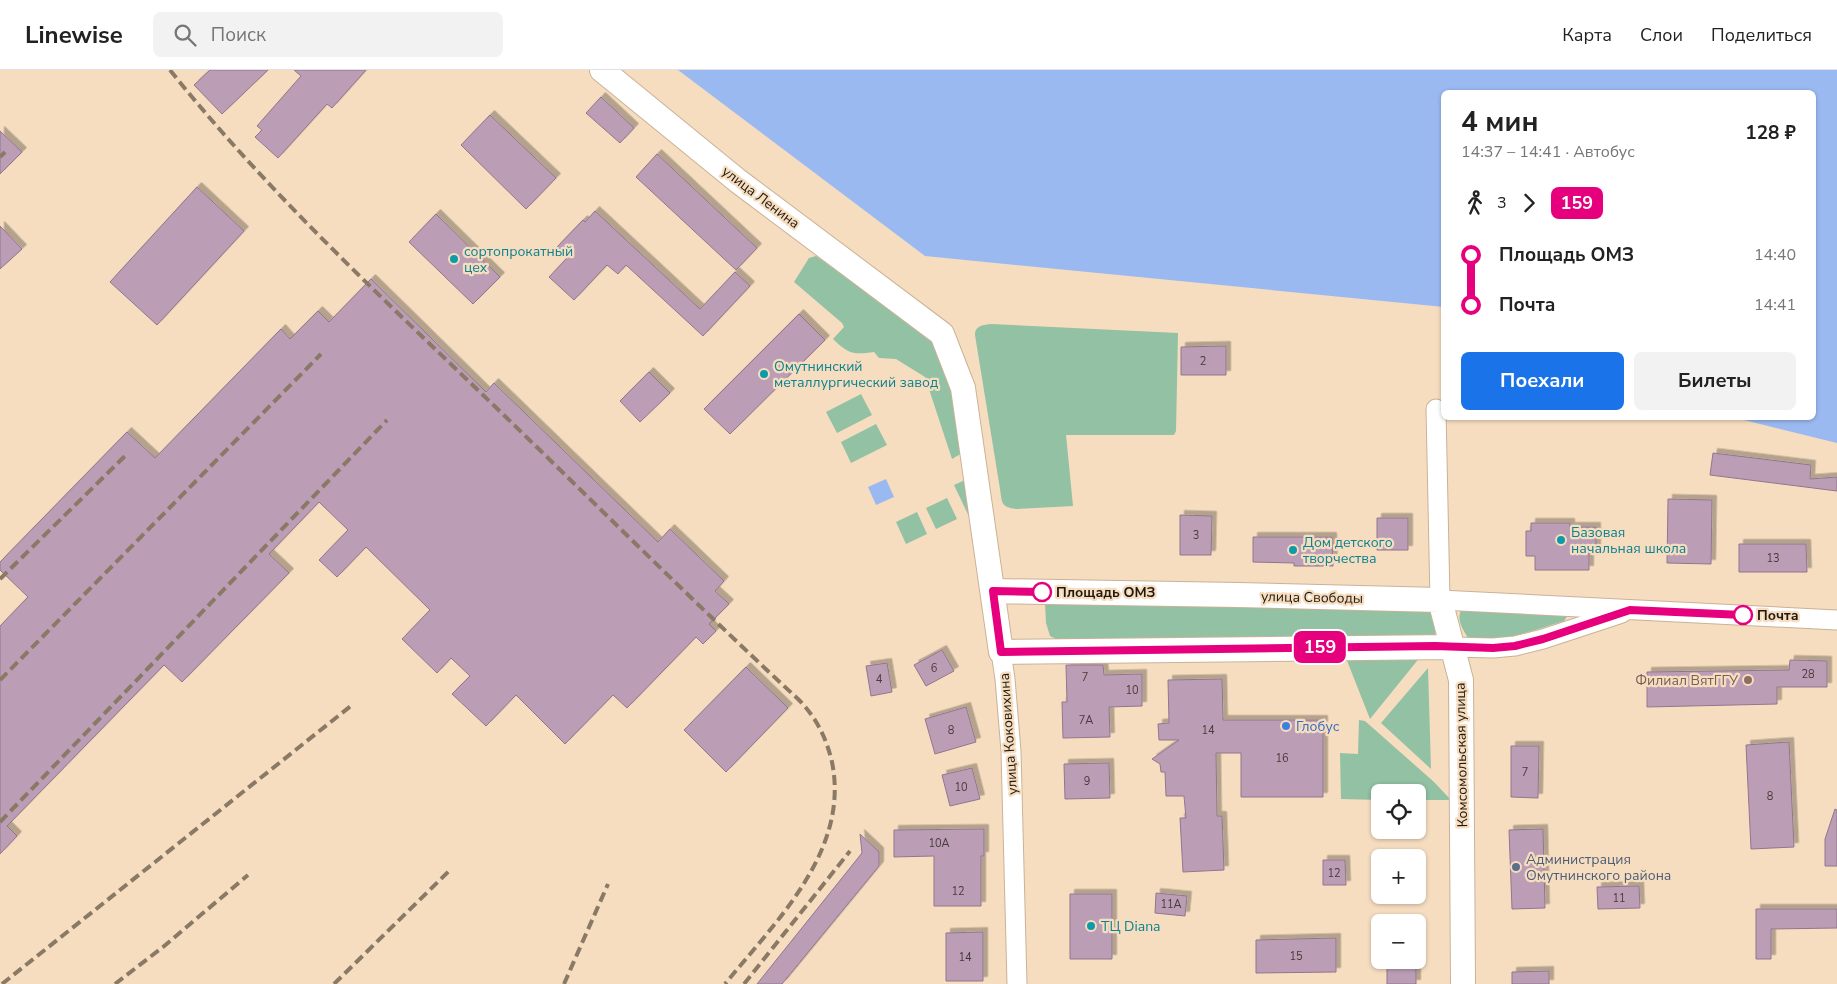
<!DOCTYPE html>
<html lang="ru">
<head>
<meta charset="utf-8">
<style>
	:root { --surface:#fff; --page:#f2f2f2; --text:#222; --muted:#767676; --line:#e0e0e0; --accent:#1a73e8 }
	body { margin:0; font-family:"Nunito Sans",sans-serif; background:var(--page); color:var(--text); height:100vh; display:flex; flex-direction:column; font-size:19px; white-space:nowrap }
	* { box-sizing:border-box; margin:0 }
	p { font-size:16px; color:var(--muted) }
	.icon { flex:none; width:28px; height:28px; fill:none; stroke:currentColor; stroke-width:2; stroke-linecap:round; stroke-linejoin:round }
	.map { position:relative; flex:1; overflow:hidden }
	.side { position:absolute; left:1441px; top:20px; width:375px; height:330px; display:flex; flex-direction:column; background:var(--surface); border-radius:8px; box-shadow:0 1px 4px #0004 }
	.side>* { flex:none }
	.badge { padding:0 10px; border-radius:8px; font-size:18px; line-height:32px }
	.fabs { position:absolute; left:1371px; top:714px; display:grid; gap:10px }
	.fabs a { display:grid; place-items:center; width:55px; height:55px; border-radius:8px; background:var(--surface); box-shadow:0 1px 4px #0004; font-size:25px }
	.map>.badge { position:absolute; translate:-50% -50%; box-shadow:0 0 0 2px #fff }
	.legs { display:flex; align-items:center; gap:8px; height:55px; padding:0 20px; font-size:16px }
	.legs p { margin-inline-start:auto }
	.summary { display:flex; align-items:center; justify-content:space-between; height:85px; padding:0 20px }
	h1 { font-size:28px; font-weight:700; line-height:38px }
	.action { display:flex; gap:10px; margin-top:auto; padding:10px 20px }
	.action a { flex:1; height:58px; border-radius:8px; background:var(--accent); color:#fff; font-size:20px; font-weight:700; line-height:58px; text-align:center }
	.action a+a { background:var(--page); color:var(--text) }
	ul { padding:0 20px; list-style:none }
	li { display:flex; align-items:center; gap:18px; height:50px; font-size:19px }
	li i { display:grid; place-items:center; width:8px; height:100%; margin:0 6px; background:currentColor }
	li i::after { content:''; width:12px; height:12px; margin:-6px; border:4px solid; border-radius:50%; background:var(--surface) }
	li p { margin-inline-start:auto }
	li:first-child i { background:linear-gradient(#0000 50%,currentColor 0) }
	li:last-child i { background:linear-gradient(currentColor 50%,#0000 0) }
	header { display:flex; align-items:center; gap:30px; box-sizing:border-box; height:70px; padding:0 25px; background:var(--surface); border-bottom:1px solid var(--line) }
	header strong { font-size:24px }
	nav { display:flex; gap:28px; margin-inline-start:auto; font-size:18px }
	.search { width:350px; height:45px; background:var(--page); display:flex; align-items:center; gap:12px; box-sizing:border-box; padding:0 18px; border-radius:8px; color:var(--muted); font-size:19px }
	.map>svg:first-child { display:block }
</style>
</head>
<body>
<header>
<strong>Linewise</strong>
<div class="search"><svg class="icon" aria-label="search" viewBox="0 0 24 24"><circle cx="10" cy="10" r="6"/><path d="M15 15l6 6"/></svg>Поиск</div>
<nav><a>Карта</a><a>Слои</a><a>Поделиться</a></nav>
</header>
<div class="map">
<svg width="1837" height="914" viewBox="0 0 1837 914">
	<defs>
		<filter id="shadow"><feDropShadow dx="4.5" dy="-4.5" stdDeviation="0" flood-color="#0004"/></filter>
	</defs>
	<rect width="100%" height="100%" fill="#f6ddc0"/>
	<path fill="#92c1a4" d="M816,186L921,261L937,276L951,303L962,383L952,389L925,307L896,289L879,288L874,282C854,285 848,284 833,269L844,257L842,253L794,212L809,188Z
		M991,254L1178,263L1176,361L1174,365H1066L1073,436L1016,439C1001,437 1002,433 1000,419L975,265C975,255 984,255 991,254Z
		M861,324L872,345L837,363L826,342Z
		M876,354L887,375L851,393L841,372Z
		M965,410L973,455L954,415Z
		M947,428L957,449L936,459L926,438Z
		M917,442L927,464L906,474L896,452Z
		M1045,533L1433,534C1435,546 1439,559 1433,569L1058,570L1050,566L1046,553Z
		M1463,537L1568,545L1564,551C1533,560 1501,574 1468,568C1462,558 1455,548 1463,537Z
		M1425,581L1370,649L1344,583Z
		M1428,598L1431,699L1381,653Z
		M1359,650L1365,651L1434,712L1451,730H1418V722H1380V730L1341,729L1340,683L1358,684Z"/>
	<path fill="#9bb9f1" d="M678,0H1837V373L1736,348H1814V22H1444V237L925,186Z
		M886,409L894,427L876,435L868,417Z"/>
	<path fill="#bb9eb6" stroke="#91768d" filter="url(#shadow)" d="M210,0H268L222,44L194,15Z
		M294,0H366L332,38L327,34L278,88L255,67L262,60L257,56L301,6Z
		M601,27L634,58L620,73L586,43Z
		M490,45L556,108L526,139L461,75Z
		M0,61L22,82L0,104Z
		M657,84L757,178L736,200L636,107Z
		M197,117L244,161L157,255L110,212Z
		M595,141L700,239L735,202L750,216L703,266L626,195L618,204L607,195L574,230L549,207L567,188L556,178L583,150L585,152Z
		M436,144L500,207L473,234L409,172Z
		M0,156L22,179L0,199Z
		M371,209L486,322L494,313L658,472L670,459L724,511L715,521L729,534L709,554L716,561L703,574L696,567L627,638L613,625L565,674L516,625L486,656L452,624L470,606L451,588L437,603L402,569L430,540L366,477L337,507L319,490L348,460L319,432L269,484L289,503L182,612L164,595L7,756L17,766L0,784V556L28,527L0,500V492L127,362L155,388L281,259L290,269L318,241L329,252Z
		M799,244L825,270L730,364L704,339Z
		M1226,276V305H1181V277Z
		M649,302L670,323L640,352L620,331Z
		M1713,383L1811,395L1810,409L1837,407V421L1710,405Z
		M1668,429L1712,430L1711,494L1667,493Z
		M1180,445L1212,446L1211,485H1180Z
		M1377,448H1408V480H1377Z
		M1531,453H1570V457H1596V480H1589V500H1535V486H1526V461H1531Z
		M1253,467H1332L1333,496H1294V493L1253,492Z
		M1739,474H1806L1807,502H1739Z
		M942,580L954,601L926,616L914,595Z
		M1790,590L1827,591V617H1777V634L1647,637V602L1789,600Z
		M887,593L892,622L871,626L866,596Z
		M1066,595H1103L1104,605L1142,604V636L1109,637L1110,667L1063,668L1062,632H1067Z
		M746,597L788,638L726,702L684,660Z
		M1222,609L1223,650H1323V727H1241V683H1216L1217,746H1222L1224,800L1183,802L1180,748H1186L1184,726H1166L1165,702H1161L1160,694L1152,689L1179,670H1159L1158,654L1169,653L1168,610Z
		M966,637L976,672L935,684L925,649Z
		M1789,672L1794,777L1751,779L1746,675Z
		M1511,676H1539L1538,728L1511,727Z
		M1109,693L1110,728L1065,729L1064,694Z
		M972,698L980,729L950,736L942,705Z
		M1835,739L1837,740V796H1825V769Z
		M984,759V786H981V836H934V786L894,787V760Z
		M1543,759L1545,838L1512,839L1509,760Z
		M860,764L879,782V796L782,914H757L862,783Z
		M1323,790H1345L1346,815H1323Z
		M1639,816L1640,838L1598,839L1597,817Z
		M1156,823L1187,826L1185,846L1155,843Z
		M1070,824H1112V889H1070Z
		M1756,839H1837V858L1771,859V889H1756Z
		M983,862V911H946V863Z
		M1336,868V902L1256,903V870Z
		M1387,890H1416V914H1387Z
		M1549,901V914H1512V902Z"/>
	<g fill="none" stroke-linecap="round" stroke-linejoin="round">
		<defs>
			<path id="minor" d="M1436,339L1440,530L1837,550
				M1452,577L1493,578L1515,576L1543,569L1622,543
				M1001,582L1005,609L1011,681L1017,914"/>
			<path id="major" d="M602,0L738,111L942,264L963,318L1001,582L1452,577
				M993,521L1238,525L1440,530L1461,610L1463,914"/>
		</defs>
		<use href="#minor" stroke="#cab297" stroke-width="21"/>
		<use href="#major" stroke="#cab297" stroke-width="26"/>
		<use href="#minor" stroke="#fff" stroke-width="19"/>
		<use href="#major" stroke="#fff" stroke-width="24"/>
		<path stroke="#897965" stroke-width="4" stroke-dasharray="10 5" stroke-linecap="butt" d="M170,0C264,118 375,221 483,325C588,426 691,530 798,629C816,647 826,667 832,692C850,781 776,851 725,914
			M0,87L5,82
			M0,509L127,384
			M0,610L321,284
			M0,752L387,350
			M2,914L352,635
			M115,914L163,877L248,805
			M334,914L451,799
			M564,914L608,814
			M744,914L850,781"/>
	</g>
	<g fill="none" stroke-linecap="round" stroke-linejoin="round">
		<defs>
			<path id="line-1" d="M1042,522L993,521L1001,582L1435,576L1493,578L1515,576L1543,569L1630,540L1743,545"/>
		</defs>
		<use href="#line-1" stroke="#fff" stroke-width="11"/>
		<use href="#line-1" stroke="#e6007e" stroke-width="8"/>
	</g>
	<g fill="#0f9aa8" stroke="#f6ddc0" stroke-width="2">
		<circle cx="454" cy="189" r="5"/>
		<circle cx="764" cy="304" r="5"/>
		<circle cx="1561" cy="470" r="5"/>
		<circle cx="1293" cy="480" r="5"/>
		<circle cx="1091" cy="856" r="5"/>
	</g>
	<g fill="#fff" stroke="#e6007e" stroke-width="2.5">
		<circle cx="1042" cy="522" r="9"/>
		<circle cx="1743" cy="545" r="9"/>
	</g>
	<circle fill="#8d6e63" stroke="#f6ddc0" stroke-width="2" cx="1748" cy="610" r="5"/>
	<circle fill="#3f7fe0" stroke="#f6ddc0" stroke-width="2" cx="1286" cy="656" r="5"/>
	<circle fill="#5c6f8a" stroke="#f6ddc0" stroke-width="2" cx="1516" cy="797" r="5"/>
	<g text-anchor="middle" stroke-width="4.5" stroke-linejoin="round" paint-order="stroke">
		<g font-size="11" fill="#473a37">
			<text x="1203" y="295">2</text>
			<text x="1196" y="469">3</text>
			<text x="1773" y="492">13</text>
			<text x="934" y="602">6</text>
			<text x="1808" y="608">28</text>
			<text x="1085" y="611">7</text>
			<text x="879" y="613">4</text>
			<text x="1132" y="624">10</text>
			<text x="1086" y="654">7А</text>
			<text x="951" y="664">8</text>
			<text x="1208" y="664">14</text>
			<text x="1282" y="692">16</text>
			<text x="1525" y="706">7</text>
			<text x="1087" y="715">9</text>
			<text x="961" y="721">10</text>
			<text x="1770" y="730">8</text>
			<text x="939" y="777">10А</text>
			<text x="1334" y="807">12</text>
			<text x="958" y="825">12</text>
			<text x="1619" y="832">11</text>
			<text x="1171" y="838">11А</text>
			<text x="1296" y="890">15</text>
			<text x="965" y="891">14</text>
		</g>
		<g font-size="14" fill="#20180d" stroke="#f6ddc0">
			<text transform="translate(761 127) rotate(37)" y="5">улица Ленина</text>
			<text transform="translate(1312 527) rotate(1)" y="5">улица Свободы</text>
			<text transform="translate(1008 664) rotate(-94)" y="5">улица Коковихина</text>
			<text transform="translate(1461 685) rotate(-91)" y="5">Комсомольская улица</text>
		</g>
		<g font-size="14" fill="#0d838f" stroke="#f6ddc0" text-anchor="start">
			<text x="464" y="186">сортопрокатный<tspan x="464" dy="16">цех</tspan></text>
			<text x="774" y="301">Омутнинский<tspan x="774" dy="16">металлургический завод</tspan></text>
			<text x="1571" y="467">Базовая<tspan x="1571" dy="16">начальная школа</tspan></text>
			<text x="1303" y="477">Дом детского<tspan x="1303" dy="16">творчества</tspan></text>
			<text x="1101" y="861">ТЦ Diana</text>
		</g>
		<g font-size="14" font-weight="bold" fill="#20180d" stroke="#f6ddc0" text-anchor="start">
			<text x="1056" y="527">Площадь ОМЗ</text>
			<text x="1757" y="550">Почта</text>
		</g>
		<g font-size="14" fill="#785e54" stroke="#f6ddc0" text-anchor="end">
			<text x="1738" y="615">Филиал ВятГГУ</text>
		</g>
		<g font-size="14" fill="#366cbe" stroke="#f6ddc0" text-anchor="start">
			<text x="1296" y="661">Глобус</text>
		</g>
		<g font-size="14" fill="#4e5e75" stroke="#f6ddc0" text-anchor="start">
			<text x="1526" y="794">Администрация<tspan x="1526" dy="16">Омутнинского района</tspan></text>
		</g>
	</g>
</svg>
<div class="fabs">
<a><svg class="icon" aria-label="locate" viewBox="0 0 24 24"><circle cx="12" cy="12" r="6"/><path d="M12 2v4M12 18v4M2 12h4M18 12h4"/></svg></a>
<a>+</a>
<a>−</a>
</div>
<b class="badge" style="left:1320px;top:577px;background:#e6007e;color:#fff">159</b>
<section class="side">
<div class="summary"><div><h1>4 мин</h1><p>14:37 – 14:41 · Автобус</p></div><b>128 ₽</b></div>
<div class="legs"><svg class="icon" aria-label="walk" viewBox="0 0 24 24"><circle cx="13" cy="4" r="2"/><path d="M13 8l-2 6 4 7M11 14l-3 7M7 12l3-4h3l4 4"/></svg>3<svg class="icon" aria-label="forward" viewBox="0 0 24 24"><path d="M9 5l7 7-7 7"/></svg><b class="badge" style="background:#e6007e;color:#fff">159</b></div>
<ul>
<li><i style="color:#e6007e"></i><b>Площадь ОМЗ</b><p>14:40</p></li>
<li><i style="color:#e6007e"></i><b>Почта</b><p>14:41</p></li>
</ul>
<div class="action"><a>Поехали</a><a>Билеты</a></div>
</section>
</div>
</body>
</html>
